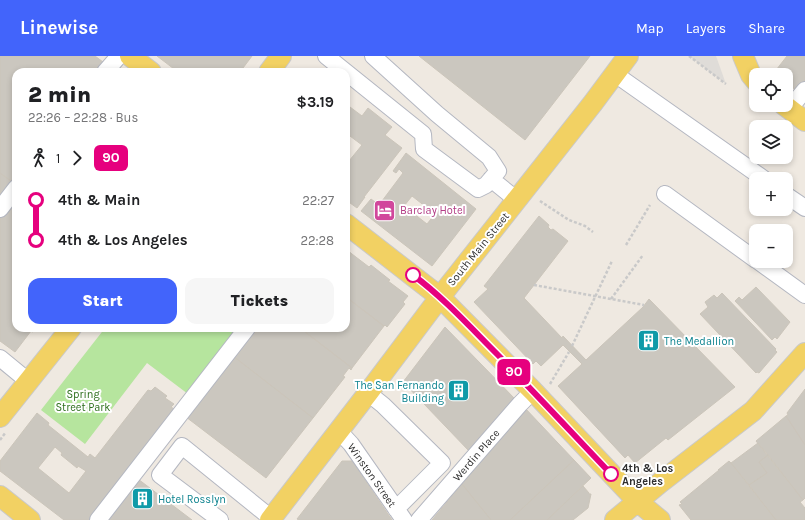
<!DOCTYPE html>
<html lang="en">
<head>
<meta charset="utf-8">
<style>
	:root { --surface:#fff; --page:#f6f6f6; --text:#202124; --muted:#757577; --accent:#4264fb }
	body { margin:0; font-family:Karla,sans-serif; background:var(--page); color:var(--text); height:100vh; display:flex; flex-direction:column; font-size:15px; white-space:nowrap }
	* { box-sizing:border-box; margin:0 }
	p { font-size:13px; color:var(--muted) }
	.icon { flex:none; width:22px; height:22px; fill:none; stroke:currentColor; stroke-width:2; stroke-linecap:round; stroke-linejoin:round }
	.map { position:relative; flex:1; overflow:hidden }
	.drawer { position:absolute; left:12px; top:12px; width:338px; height:264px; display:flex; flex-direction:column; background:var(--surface); border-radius:12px; box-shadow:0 2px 6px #0003 }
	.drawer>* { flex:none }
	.badge { padding:0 8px; border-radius:6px; font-size:14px; line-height:26px }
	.tools { position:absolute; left:749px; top:12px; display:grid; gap:8px }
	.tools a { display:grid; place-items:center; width:44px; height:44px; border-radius:8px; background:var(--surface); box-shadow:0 2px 6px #0003; font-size:20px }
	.map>.badge { position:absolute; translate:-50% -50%; box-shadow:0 0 0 2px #fff }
	.legs { display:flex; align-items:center; gap:6px; height:44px; padding:0 16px; font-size:13px }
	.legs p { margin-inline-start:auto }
	.overview { display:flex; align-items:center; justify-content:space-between; height:68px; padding:0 16px }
	h1 { font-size:22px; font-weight:800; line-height:30px }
	.primary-button { display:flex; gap:8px; margin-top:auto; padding:8px 16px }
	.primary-button a { flex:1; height:46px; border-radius:12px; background:var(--accent); color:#fff; font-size:16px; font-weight:800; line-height:46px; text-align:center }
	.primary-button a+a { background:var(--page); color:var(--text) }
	ul { padding:0 16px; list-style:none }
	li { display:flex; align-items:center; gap:14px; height:40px; font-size:15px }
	li i { display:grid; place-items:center; width:6px; height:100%; margin:0 5px; background:currentColor }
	li i::after { content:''; width:10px; height:10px; margin:-5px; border:3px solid; border-radius:50%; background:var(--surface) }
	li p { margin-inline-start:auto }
	li:first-child i { background:linear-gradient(#0000 50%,currentColor 0) }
	li:last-child i { background:linear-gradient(currentColor 50%,#0000 0) }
	header { display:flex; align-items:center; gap:24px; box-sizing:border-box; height:56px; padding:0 20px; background:var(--accent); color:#fff }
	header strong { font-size:19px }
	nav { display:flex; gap:22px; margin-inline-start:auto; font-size:14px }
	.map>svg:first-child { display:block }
</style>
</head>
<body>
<header>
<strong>Linewise</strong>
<nav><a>Map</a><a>Layers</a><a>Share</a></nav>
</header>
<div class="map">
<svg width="805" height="464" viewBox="0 0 805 464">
	<rect width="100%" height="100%" fill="#efe9e1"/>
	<path fill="#b6e59e" d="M105,272H236L238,273L188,338L147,307L85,388L41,354Z"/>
	<path fill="#dfdcd8" d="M689,0H716L726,28Z"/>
	<path fill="#cbc7bf" stroke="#cbc5ba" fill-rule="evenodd" d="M0,0H95L103,6L95,16H16V118L11,125L0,117Z
		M157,0H252L240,16H178Z
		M419,0H590L525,84Z
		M787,0H805V24L796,34L786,27V19H775L773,18Z
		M346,48L362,60L368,52L392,71L385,79L402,92L364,141H365L357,152L346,144V102L349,105L362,89L346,77Z
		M406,97L476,153L432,210L361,155L371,143L379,149L403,117L399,113L396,117L393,115ZM412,140L435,158L427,168L404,150Z
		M0,117L11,125L0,140Z
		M16,142V272H37L33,276L31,275L15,296L0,285V161Z
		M539,160L549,169L548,171L551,174L553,173L568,185L524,242L562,282L563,280L586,304L643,251L649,243L735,331L668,384L666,382L635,407L628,399L625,402L558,330L582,308L563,289L541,310L536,305L533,308L474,246L488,233L484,230Z
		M346,193L352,198L346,205Z
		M352,198L369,211L371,209L390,224L388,225L408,240L403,246L405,248L387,271L385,269L384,270L346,241V205Z
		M756,231L790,266L777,283L775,281L772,284L735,245L739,241L742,244Z
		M722,237L776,293L775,294L777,296L759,317L757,316L756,317L700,258L708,251L705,246L714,239L717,242Z
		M346,241L384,270L352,312L300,272H346Z
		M445,271L515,343L469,395L403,326Z
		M255,272H300L352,312L351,314L349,312L343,320L345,321L313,362L233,300Z
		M233,300L313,362L266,422L186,361Z
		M155,331L167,340L165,342L174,348L171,351L174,353L94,456L92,464H64L0,415V405L37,357L49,367L48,369L88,401L90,398L95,402L148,334L151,335ZM55,391L62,397L61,399L77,412L78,410L86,415L69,437L38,412Z
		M805,333V389L786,360L788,359L787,357Z
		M524,351L574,404L510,464H491L462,428L522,356Z
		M786,360L805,389V442L803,444L756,385Z
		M758,387L768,399L759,406L767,417L749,429L731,407Z
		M768,399L803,444L800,446L805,452V464H776L749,429L767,417L759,406Z
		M574,404L591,422L547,464H510Z
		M342,405H352L392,464H299L297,463Z
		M729,405L731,407L776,464H691L679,449L682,448L680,446L719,414H718Z
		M138,423L192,464H106Z
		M462,428L491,464H432Z
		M583,430L589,437V438H591L588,452L573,464H547Z"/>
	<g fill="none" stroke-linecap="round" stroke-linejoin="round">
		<defs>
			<path id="minor" d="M326,0L423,78L424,93L478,133L486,129L498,115L489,101L437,58L373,0
				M105,16L119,0
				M615,18L764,123
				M789,53L805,34
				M491,123L517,144
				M665,138L756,204
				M786,139L805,152
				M0,153L16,132
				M758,205L805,239
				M0,302L28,325
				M368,337L383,349L442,407L396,453
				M338,374L351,388L404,464
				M98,464L247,272
				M220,464L160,419L182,390L271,462
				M419,464L520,348L533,335"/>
			<path id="major" d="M130,0L151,16
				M743,0L751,19L756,25
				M269,16L281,0
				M784,49L805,65
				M346,168L440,241L533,335L637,445L660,464
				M0,361L71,272
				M0,440L30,464
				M270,464L368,337L440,241L593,47L628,0
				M615,464L661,426L753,355L805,297"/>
		</defs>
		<use href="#minor" stroke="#b4b7c1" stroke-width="18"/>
		<use href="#major" stroke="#c9c9c9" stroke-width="22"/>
		<path stroke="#c9c9c9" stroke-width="2.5" stroke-dasharray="3 2" stroke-linecap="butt" d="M689,0L726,28
			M540,145L569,164L585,170L593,176
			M626,189L650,149
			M534,229L644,249
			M611,243L643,199
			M572,290L612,205
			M550,328L569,296
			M0,384L6,376"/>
		<use href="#minor" stroke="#fff" stroke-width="16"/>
		<use href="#major" stroke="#f2d163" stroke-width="20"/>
	</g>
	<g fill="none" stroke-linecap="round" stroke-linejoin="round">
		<defs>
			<path id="line-1" d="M413,219C444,242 470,271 497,298C536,338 573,378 611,418"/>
		</defs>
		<use href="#line-1" stroke="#fff" stroke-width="9"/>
		<use href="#line-1" stroke="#e6007e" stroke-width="6"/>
	</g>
	<defs>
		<symbol id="hotel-square" viewBox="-11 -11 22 22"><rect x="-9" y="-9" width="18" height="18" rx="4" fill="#d1479c" stroke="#fff"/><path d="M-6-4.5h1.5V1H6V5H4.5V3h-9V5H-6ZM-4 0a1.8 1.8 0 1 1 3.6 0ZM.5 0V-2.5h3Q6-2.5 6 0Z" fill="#fff"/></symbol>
		<symbol id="building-square" viewBox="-11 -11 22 22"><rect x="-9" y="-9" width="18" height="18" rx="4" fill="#0f9aa8" stroke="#fff"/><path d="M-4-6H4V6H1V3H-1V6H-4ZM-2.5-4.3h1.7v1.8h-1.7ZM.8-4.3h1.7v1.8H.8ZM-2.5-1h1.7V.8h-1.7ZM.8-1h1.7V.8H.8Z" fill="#fff"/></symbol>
	</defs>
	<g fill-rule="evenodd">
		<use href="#hotel-square" x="372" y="142" width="25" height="25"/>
		<use href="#building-square" x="636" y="272" width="25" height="25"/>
		<use href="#building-square" x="446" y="322" width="25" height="25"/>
		<use href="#building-square" x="130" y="430" width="25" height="25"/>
	</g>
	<g fill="#fff" stroke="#e6007e" stroke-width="2">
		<circle cx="413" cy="219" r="7"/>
		<circle cx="611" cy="418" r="7"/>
	</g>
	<g text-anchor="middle" stroke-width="4" stroke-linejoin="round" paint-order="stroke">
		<g font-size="11" fill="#b23c85" stroke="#fff" text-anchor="start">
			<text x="400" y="158">Barclay Hotel</text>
		</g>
		<g font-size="11" fill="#2e2e2e" stroke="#fff">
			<text transform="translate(478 193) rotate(-51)" y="4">South Main Street</text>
			<text transform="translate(476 399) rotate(-49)" y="4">Werdin Place</text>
			<text transform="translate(372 419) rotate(55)" y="4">Winston Street</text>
		</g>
		<g font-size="11" fill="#0d838f" stroke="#fff" text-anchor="start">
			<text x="664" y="289">The Medallion</text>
			<text x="444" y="333" text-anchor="end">The San Fernando<tspan x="444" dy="13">Building</tspan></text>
			<text x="158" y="447">Hotel Rosslyn</text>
		</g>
		<g font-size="11" fill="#2c6e1b" stroke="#fff">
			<text x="83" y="342">Spring<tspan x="83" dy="13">Street Park</tspan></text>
		</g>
		<g font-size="11" font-weight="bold" fill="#2e2e2e" stroke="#fff" text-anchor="start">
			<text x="622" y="416">4th &amp; Los<tspan x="622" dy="13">Angeles</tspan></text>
		</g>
	</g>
</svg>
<div class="tools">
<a><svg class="icon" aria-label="locate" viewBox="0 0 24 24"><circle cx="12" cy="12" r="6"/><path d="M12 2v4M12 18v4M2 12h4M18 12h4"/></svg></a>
<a><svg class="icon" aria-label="layers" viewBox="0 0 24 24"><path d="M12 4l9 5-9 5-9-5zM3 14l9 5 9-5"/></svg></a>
<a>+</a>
<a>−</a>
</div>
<b class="badge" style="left:514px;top:316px;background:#e6007e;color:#fff">90</b>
<section class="drawer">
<div class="overview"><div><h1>2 min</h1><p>22:26 – 22:28 · Bus</p></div><b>$3.19</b></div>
<div class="legs"><svg class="icon" aria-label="walk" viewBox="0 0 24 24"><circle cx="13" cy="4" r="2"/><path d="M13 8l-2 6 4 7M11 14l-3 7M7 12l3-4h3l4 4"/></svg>1<svg class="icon" aria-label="forward" viewBox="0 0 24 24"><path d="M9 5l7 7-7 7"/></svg><b class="badge" style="background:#e6007e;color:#fff">90</b></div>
<ul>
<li><i style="color:#e6007e"></i><b>4th &amp; Main</b><p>22:27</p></li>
<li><i style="color:#e6007e"></i><b>4th &amp; Los Angeles</b><p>22:28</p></li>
</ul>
<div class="primary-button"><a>Start</a><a>Tickets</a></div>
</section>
</div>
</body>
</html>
